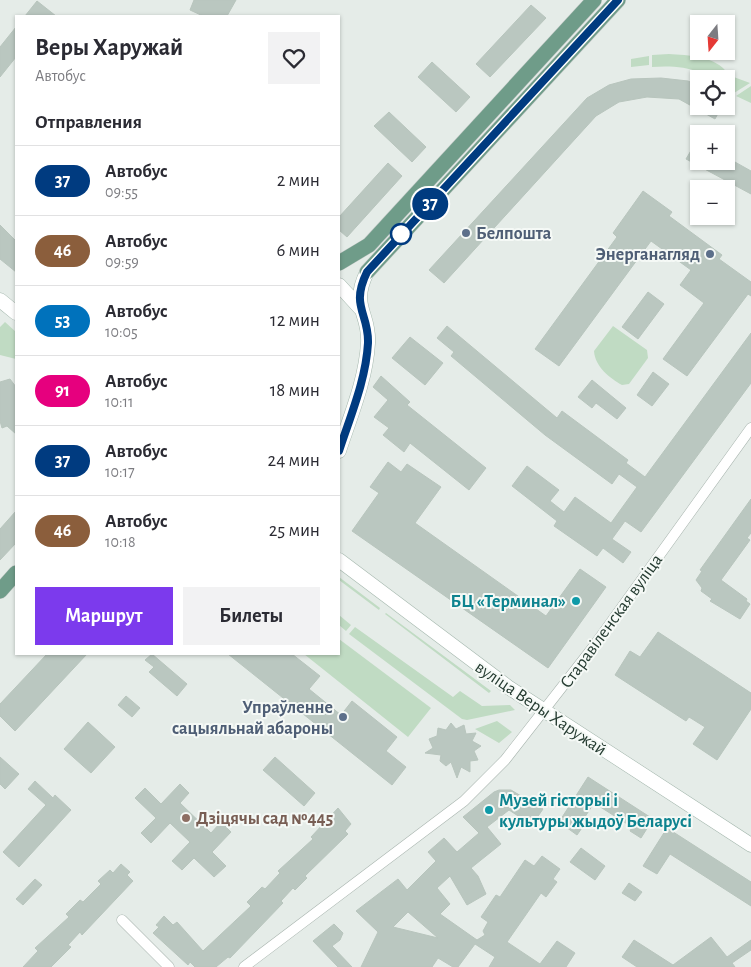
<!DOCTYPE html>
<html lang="ru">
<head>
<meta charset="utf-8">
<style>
	:root { --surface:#fff; --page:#f2f2f3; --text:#2b2b33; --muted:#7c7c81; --line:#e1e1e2; --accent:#7c3aed }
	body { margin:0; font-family:"Alegreya Sans",sans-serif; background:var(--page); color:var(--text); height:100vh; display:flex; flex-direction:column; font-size:19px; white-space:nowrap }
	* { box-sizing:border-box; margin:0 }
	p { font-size:16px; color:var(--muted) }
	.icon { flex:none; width:28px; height:28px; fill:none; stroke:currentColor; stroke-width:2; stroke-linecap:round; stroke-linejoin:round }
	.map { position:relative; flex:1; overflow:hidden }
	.sheet { position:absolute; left:15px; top:15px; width:325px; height:640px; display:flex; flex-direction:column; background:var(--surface); border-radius:0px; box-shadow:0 1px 4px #0004 }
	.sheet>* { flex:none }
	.badge { padding:0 10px; border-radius:16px; font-size:18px; line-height:32px }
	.needle { width:32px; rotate:197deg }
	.fabs { position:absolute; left:690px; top:15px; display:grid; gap:10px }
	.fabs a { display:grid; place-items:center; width:45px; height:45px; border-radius:0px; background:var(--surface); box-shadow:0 1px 4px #0004; font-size:25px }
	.map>.badge { position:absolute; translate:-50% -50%; box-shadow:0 0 0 2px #fff }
	h2 { padding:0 20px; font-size:19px; line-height:45px }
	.round { display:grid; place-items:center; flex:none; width:52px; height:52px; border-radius:0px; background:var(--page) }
	.summary { display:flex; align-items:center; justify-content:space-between; height:85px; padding:0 20px }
	h1 { font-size:24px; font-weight:700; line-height:38px }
	.action { display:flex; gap:10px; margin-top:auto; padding:10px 20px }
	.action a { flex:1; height:58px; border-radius:0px; background:var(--accent); color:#fff; font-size:20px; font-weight:700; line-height:58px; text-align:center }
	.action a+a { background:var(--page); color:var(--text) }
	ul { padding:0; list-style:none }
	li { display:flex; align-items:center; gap:15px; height:70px; padding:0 20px; border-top:1px solid var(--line) }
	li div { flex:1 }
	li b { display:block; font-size:19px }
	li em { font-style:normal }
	li .badge { min-width:55px; font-weight:700; text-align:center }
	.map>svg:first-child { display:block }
</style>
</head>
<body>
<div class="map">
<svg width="751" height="967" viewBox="0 0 751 967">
	<rect width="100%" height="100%" fill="#e5ece8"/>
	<path fill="#c0dbc3" d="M669,54C687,55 717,56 728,74C731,79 730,88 731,93L726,90V79C711,79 713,78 700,73C686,66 667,66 652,67V55Z
		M649,56V65L631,67V59Z
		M731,76L750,83L734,93Z
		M751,86V103L736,96Z
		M5,322L16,332V359L0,355V327Z
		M613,326L647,350L648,358L629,384L622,385C610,378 595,367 594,351Z
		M339,577L380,608L379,610L339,580Z
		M386,613L491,691L489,693L385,614Z
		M339,615L351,625L346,631L339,625Z
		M355,627L453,697L460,691L482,706L510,705L515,710L467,720L462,719L349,634Z
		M339,639L431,708L408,737L304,654H339Z
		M497,721L512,732L499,743L475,729Z"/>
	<path fill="#bac7c0" stroke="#b8c5bd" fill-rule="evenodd" d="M194,0H236L227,16H203L190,10Z
		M37,1L56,16H25Z
		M531,5L546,18L490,77L476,64Z
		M16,27V57L0,77V47Z
		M432,62L470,97L456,112L418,77Z
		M661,78L688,81L699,86V106H722L715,119L679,99L647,97L619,102L596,116L444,283L429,270L587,98L609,85L631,79Z
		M389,112L426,147L412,162L374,126Z
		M699,137V161H726V157L751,171V194L686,159Z
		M388,163L402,176L347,237L339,230V217Z
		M643,191L672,212L669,216L722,255L719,259L751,282V296L748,294L687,376L663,359L704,303L680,285L691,270L651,241L559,366L535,349L617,237L613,233Z
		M0,225L16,241V272L0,259Z
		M648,292L664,304L638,339L622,327Z
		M447,326L557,418L562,411L628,460L626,463L645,477L751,333V383L641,532L625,521L612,539L631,552L623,563L603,548L597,556L554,526L557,521L512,486L527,466L559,490L550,501L564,512L575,497L611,523L637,487L619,474L612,484L545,435L451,356L454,352L437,338Z
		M410,337L443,363L425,385L392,358Z
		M653,372L669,384L652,406L637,395Z
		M381,376L410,402L407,405L486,468L469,490L410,443L404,452L383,435L389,428L374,417L388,400L373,387Z
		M10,379L16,387V434L7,426L2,428L0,421V382Z
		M592,380L626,408L617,419L596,403L592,408L578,397Z
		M388,462L401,472L407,464L441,487L415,523L546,616L580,569L606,587L548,668L352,531L379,493L370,487Z
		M751,499V533L747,538L750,540L721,580L747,599L746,601L750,604L740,619L710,601L712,599L701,591L702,588L696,580L702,571L700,570Z
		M16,511V543L0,560V529Z
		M658,632L751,693V709L717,760L693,744L705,727L689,717L686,721L615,675L630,651L640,657Z
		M47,654H87L15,731L0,716V704Z
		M152,654L187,684L177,696L149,672L154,667L145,660Z
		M228,654H292L320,676L309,689L341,715L352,701L397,737L386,751L406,767L392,785Z
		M126,696L140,708L132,717L118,705Z
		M88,722L115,747L91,773L64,749Z
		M451,723L456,729L464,725L466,734L476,733L472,741L481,746L474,751L478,760L470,761V772L461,767L457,778L451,762L446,766L440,761L441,755L425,753L433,748L429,739L437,736L438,728L446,730Z
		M0,757L19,774L5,789L0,784Z
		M275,757L315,793L304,806L263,770Z
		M588,777L653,819L641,838L630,831L632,827L594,803L581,823L584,825L577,835L559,822Z
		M35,781L53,798L55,795L71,810L19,867L3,852L46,805L28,789Z
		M180,784L189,793L180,803L211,833L221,822L231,832L212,852L226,866L214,877L194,858L182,870L172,861L190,842L170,823L151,843L141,833L156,818L135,798L145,788L161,804Z
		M499,790H511L543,809L532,825L509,810L487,827L501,844L471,868L478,876L486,894L467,905L450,876L437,888L450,904L440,914L477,940L485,935L483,931L488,922L481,917L496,895L500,897L525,860L534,866L542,856L560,869L553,879L557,882L546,897L541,893L507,942L540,964L557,941L575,953L566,967H489L495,957L475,944L458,967H453L438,958L432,967H361L378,932L356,911L398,879L407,890L436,861L428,852L444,838L457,852L479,833L463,817L494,792ZM408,912L438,938L393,927Z
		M338,808L351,824L345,831L348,834L305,876L307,878L295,890L293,888L281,901L283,903L230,958L228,957L216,967H195L190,962L188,965L153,933L159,927L156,925L164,916L173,925L177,922L203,951L251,906L247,902L262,887L265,889L280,873L278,871L313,839L311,837Z
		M667,828L751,882V906L670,854L657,874L643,866Z
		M581,848L605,866L595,880L570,862Z
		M121,864L130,872L127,875L133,881L82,935L80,932L68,945L71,947L51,967H23L38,951L35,948L69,917L66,914L80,900L83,902L101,884L98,881L110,870L113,873Z
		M35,879L42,885L23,905L16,899Z
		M629,883L642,892L635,901L622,893Z
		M334,924L343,933L340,940L332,946L352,967H338L313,941Z
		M711,937L727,957L751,940V950L732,963L735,967H637L622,957L634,940L673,965Z"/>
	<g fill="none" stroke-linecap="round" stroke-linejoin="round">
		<defs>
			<path id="minor" d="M122,920L169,967
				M244,967L464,801L505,760L594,646L751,428"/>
			<path id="secondary" d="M339,285L360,308
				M0,300L16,313
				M339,451C350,417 366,380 368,343C370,313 350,307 367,272
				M339,560L508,687L751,845"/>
			<path id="primary" d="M339,263L369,245L594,0
				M367,272L618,0
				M0,591L16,573"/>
		</defs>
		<use href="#minor" stroke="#a8b4ae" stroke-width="11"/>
		<use href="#secondary" stroke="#a4b7ad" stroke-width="15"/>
		<use href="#primary" stroke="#c2c8c6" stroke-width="16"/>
		<use href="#minor" stroke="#fff" stroke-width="10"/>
		<use href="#secondary" stroke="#fff" stroke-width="14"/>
		<use href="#primary" stroke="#6f9c89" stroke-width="15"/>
	</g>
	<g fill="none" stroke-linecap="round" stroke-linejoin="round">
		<defs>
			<path id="line" d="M339,451C350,417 366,380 368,343C369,313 350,307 367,272L618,0"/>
		</defs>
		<use href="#line" stroke="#fff" stroke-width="11"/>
		<use href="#line" stroke="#003b80" stroke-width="8"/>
	</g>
	<g fill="#5c6f8a" stroke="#f5f9f6" stroke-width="2">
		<circle cx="466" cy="233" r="5"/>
		<circle cx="710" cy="254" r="5"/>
		<circle cx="343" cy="717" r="5"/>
	</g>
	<circle fill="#fff" stroke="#003b80" stroke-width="2.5" cx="401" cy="234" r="10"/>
	<g fill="#0f9aa8" stroke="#f5f9f6" stroke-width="2">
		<circle cx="576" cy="601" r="5"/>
		<circle cx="489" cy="810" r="5"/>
	</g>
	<circle fill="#8d6e63" stroke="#f5f9f6" stroke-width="2" cx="186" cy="818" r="5"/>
	<g text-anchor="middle" stroke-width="4" stroke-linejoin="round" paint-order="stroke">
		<g font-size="18" font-weight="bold" fill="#4e5e75" stroke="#f5f9f6" text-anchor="end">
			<text x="476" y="239" text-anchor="start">Белпошта</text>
			<text x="700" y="260">Энерганагляд</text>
			<text x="333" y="713">Упраўленне<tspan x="333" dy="21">сацыяльнай абароны</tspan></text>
		</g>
		<g font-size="18" font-weight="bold" fill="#0d838f" stroke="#f5f9f6" text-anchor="end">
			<text x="566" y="607">БЦ «Терминал»</text>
			<text x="499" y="806" text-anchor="start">Музей гісторыі і<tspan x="499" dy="21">культуры жыдоў Беларусі</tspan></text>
		</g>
		<g font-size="18" fill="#263c32" stroke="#f5f9f6">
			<text transform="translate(611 621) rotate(-54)" y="6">Старавіленская вуліца</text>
			<text transform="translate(541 708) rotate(34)" y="6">вуліца Веры Харужай</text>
		</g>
		<g font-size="18" font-weight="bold" fill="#785e54" stroke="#f5f9f6" text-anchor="start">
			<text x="196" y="824">Дзіцячы сад №445</text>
		</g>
	</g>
</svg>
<div class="fabs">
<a><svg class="needle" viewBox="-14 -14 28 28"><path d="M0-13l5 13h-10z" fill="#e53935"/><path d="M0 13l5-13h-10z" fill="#7c7c81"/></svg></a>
<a><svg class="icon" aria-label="locate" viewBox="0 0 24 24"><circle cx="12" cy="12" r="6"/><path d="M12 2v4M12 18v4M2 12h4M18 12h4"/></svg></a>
<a>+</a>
<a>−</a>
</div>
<b class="badge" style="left:430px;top:204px;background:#003b80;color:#fff">37</b>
<section class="sheet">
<div class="summary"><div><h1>Веры Харужай</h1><p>Автобус</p></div><a class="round"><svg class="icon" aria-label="heart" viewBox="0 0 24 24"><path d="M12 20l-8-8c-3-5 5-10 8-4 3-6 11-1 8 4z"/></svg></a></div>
<h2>Отправления</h2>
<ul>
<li><span class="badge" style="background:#003b80;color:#fff">37</span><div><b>Автобус</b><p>09:55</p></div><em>2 мин</em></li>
<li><span class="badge" style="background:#8b5e3c;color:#fff">46</span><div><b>Автобус</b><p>09:59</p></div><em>6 мин</em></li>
<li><span class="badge" style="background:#0072bc;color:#fff">53</span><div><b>Автобус</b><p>10:05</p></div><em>12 мин</em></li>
<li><span class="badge" style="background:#e6007e;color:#fff">91</span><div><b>Автобус</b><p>10:11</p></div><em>18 мин</em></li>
<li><span class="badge" style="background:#003b80;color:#fff">37</span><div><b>Автобус</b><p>10:17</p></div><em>24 мин</em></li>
<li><span class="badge" style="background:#8b5e3c;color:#fff">46</span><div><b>Автобус</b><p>10:18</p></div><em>25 мин</em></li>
</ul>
<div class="action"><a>Маршрут</a><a>Билеты</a></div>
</section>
</div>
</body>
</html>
